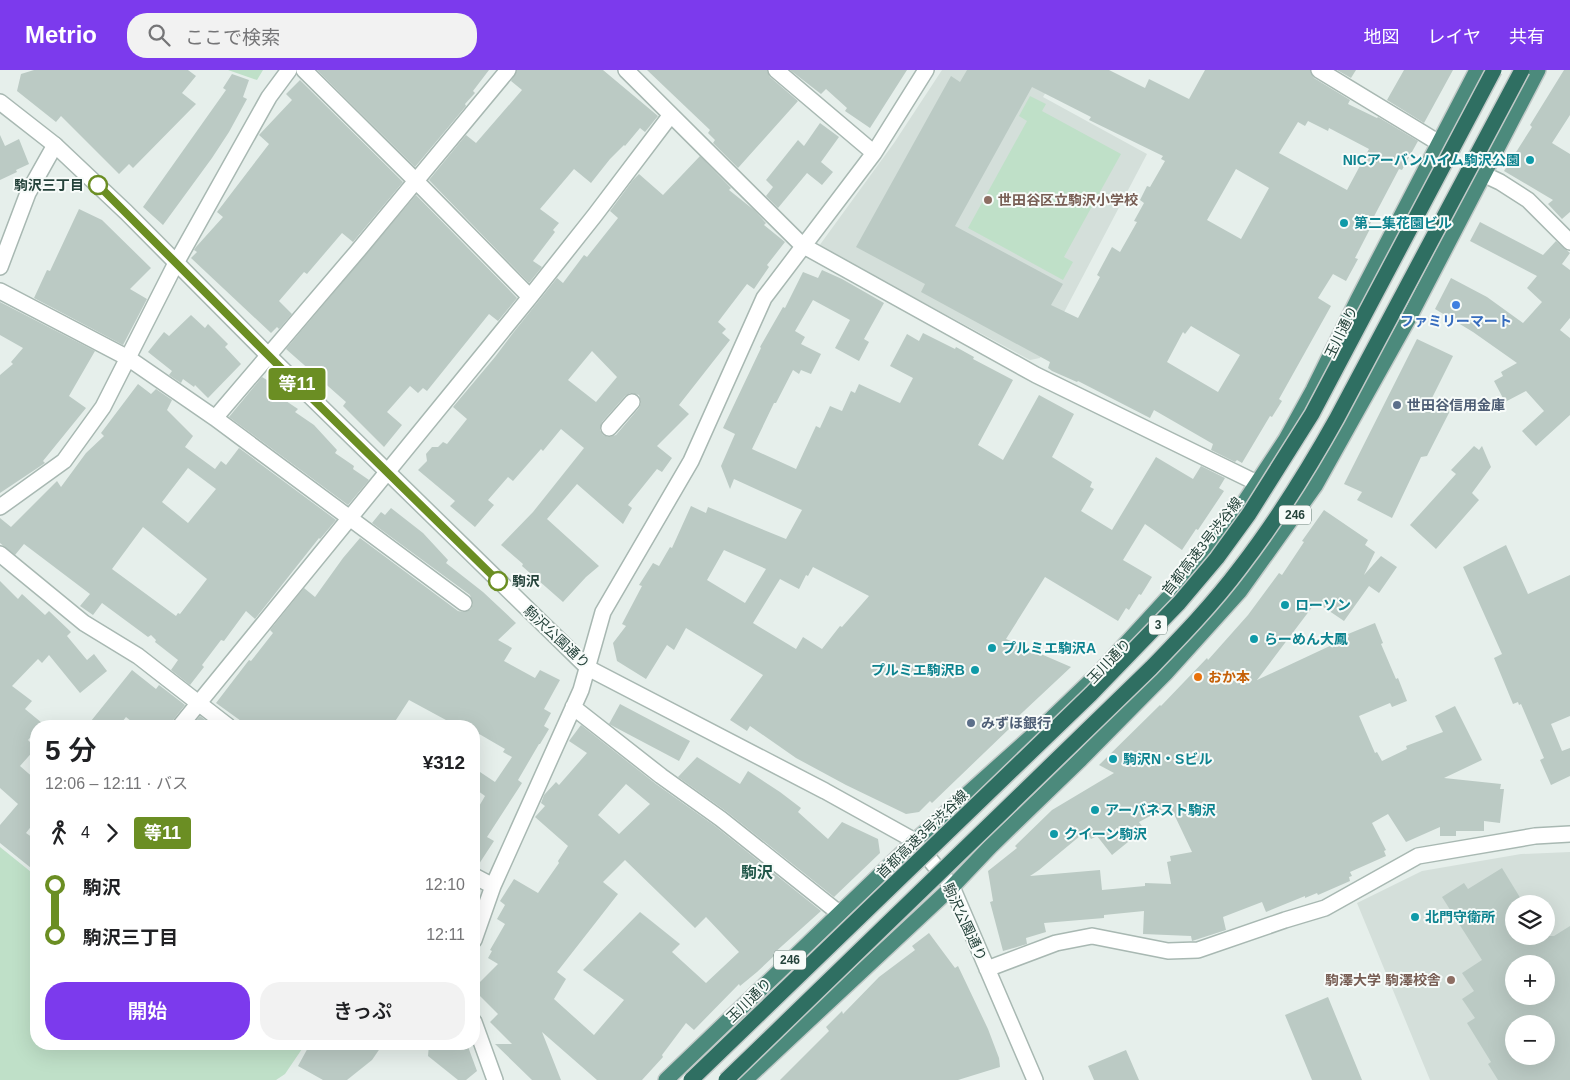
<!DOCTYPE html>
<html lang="ja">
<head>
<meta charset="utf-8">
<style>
	:root { --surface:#fff; --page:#f2f2f2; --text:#202124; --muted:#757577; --accent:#7c3aed }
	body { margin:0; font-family:Arial,"Noto Sans JP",sans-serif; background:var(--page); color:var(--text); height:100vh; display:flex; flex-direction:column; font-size:19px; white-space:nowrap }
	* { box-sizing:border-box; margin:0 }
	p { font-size:16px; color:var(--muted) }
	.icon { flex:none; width:28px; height:28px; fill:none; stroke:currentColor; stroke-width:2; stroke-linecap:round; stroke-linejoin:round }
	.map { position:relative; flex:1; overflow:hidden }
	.panel { position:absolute; left:30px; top:650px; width:450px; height:330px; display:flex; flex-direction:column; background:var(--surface); border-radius:20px; box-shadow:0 5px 20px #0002 }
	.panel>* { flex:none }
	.badge { padding:0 10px; border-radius:4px; font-size:18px; line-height:32px }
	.controls { position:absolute; left:1505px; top:825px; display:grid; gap:10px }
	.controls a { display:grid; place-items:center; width:50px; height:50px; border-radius:50%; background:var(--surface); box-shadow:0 5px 20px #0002; font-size:25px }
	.map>.badge { position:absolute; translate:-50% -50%; box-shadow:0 0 0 2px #fff }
	.legs { display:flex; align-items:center; gap:8px; height:55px; padding:0 15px; font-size:16px }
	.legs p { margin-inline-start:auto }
	.head { display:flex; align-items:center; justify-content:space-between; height:85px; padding:0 15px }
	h1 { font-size:28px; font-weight:600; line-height:38px }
	.button { display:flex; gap:10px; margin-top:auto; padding:10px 15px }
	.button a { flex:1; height:58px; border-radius:20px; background:var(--accent); color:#fff; font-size:20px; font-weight:600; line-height:58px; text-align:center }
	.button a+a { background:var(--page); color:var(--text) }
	ul { padding:0 15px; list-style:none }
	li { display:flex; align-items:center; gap:18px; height:50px; font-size:19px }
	li i { display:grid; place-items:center; width:8px; height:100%; margin:0 6px; background:currentColor }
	li i::after { content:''; width:12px; height:12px; margin:-6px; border:4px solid; border-radius:50%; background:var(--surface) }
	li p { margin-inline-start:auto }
	li:first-child i { background:linear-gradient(#0000 50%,currentColor 0) }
	li:last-child i { background:linear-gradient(currentColor 50%,#0000 0) }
	header { display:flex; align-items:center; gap:30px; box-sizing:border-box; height:70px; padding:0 25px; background:var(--accent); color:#fff }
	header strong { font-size:24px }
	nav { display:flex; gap:28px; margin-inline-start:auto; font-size:18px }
	.search { width:350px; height:45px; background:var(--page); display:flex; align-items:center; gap:12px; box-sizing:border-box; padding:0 18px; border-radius:20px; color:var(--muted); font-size:19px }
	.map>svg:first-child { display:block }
</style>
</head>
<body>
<header>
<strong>Metrio</strong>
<div class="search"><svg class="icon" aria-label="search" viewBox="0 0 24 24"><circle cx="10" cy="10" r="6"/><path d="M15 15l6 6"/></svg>ここで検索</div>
<nav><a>地図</a><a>レイヤ</a><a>共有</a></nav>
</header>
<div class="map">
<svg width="1570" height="1010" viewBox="0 0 1570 1010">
	<rect width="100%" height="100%" fill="#e6efeb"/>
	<path fill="#d4dfda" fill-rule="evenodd" d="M942,0H1059L1043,27L1147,84L1040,288L1030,290L819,176L894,73Z
		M1570,782V1010H1430L1357,833L1422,801L1521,784ZM1514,834H1546V866H1514ZM1514,894H1546V926H1514ZM1514,954H1546V986H1514Z"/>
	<path fill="#bfe0c8" d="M228,0H263L257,10Z
		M1030,26L1046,34L1042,41L1121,84L1064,187L1073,192L1063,210L968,158L1027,51L1019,46Z
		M0,777L36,806V974H301L304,976L285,1004L276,1010H0Z"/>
	<path fill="#bbcac4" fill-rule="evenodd" d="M34,0H188L196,6L182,23L196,34L133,98L129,94L119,104L61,46L56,52L17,21L21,4Z
		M317,0H489L473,21L475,23L465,34L466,36L415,97Z
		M517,0H603L658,46L645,62L640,58L625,76L624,75L610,89L591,113L574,99L540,139L559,153L553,160L555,162L533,191L542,197L529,213L429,110L466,65L476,73L522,20L511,11Z
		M647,0H767L770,7L798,31L738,98L713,73L715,70L708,63L710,60Z
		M790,0H907L870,58L845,41L847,38L826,19L821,24Z
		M967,0H1109L1145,18L1149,9L1189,29L1205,0H1310L1314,8L1350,30L1348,34L1377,48L1378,47L1418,71L1402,100L1399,99L1370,154L1372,155L1355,188L1358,189L1346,211L1333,204L1318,228L1331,236L1279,329L1282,331L1272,347L1270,346L1242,393L1237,390L1235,392L1211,380L1213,374L1154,340L1150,348L1078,311L1077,312L1052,301L1048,298L1050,292L921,222L925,214L856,177L951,6L960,12ZM1032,17L1091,47L1089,50L1163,86L1161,89L1165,91L1150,117L1147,116L1140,130L1144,133L1134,151L1137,152L1120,182L1112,177L1097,205L1100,207L1078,248L1051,235L1063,214L955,156ZM1308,51L1328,61L1329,58L1369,79L1347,120L1279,83L1298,52L1305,56ZM1236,99L1269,118L1241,169L1207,150ZM1191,256L1240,285L1218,322L1167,292L1183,262L1185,264Z
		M1337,0H1356L1351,8Z
		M1404,0H1453L1424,53L1387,30Z
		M1564,0H1570V45L1552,73L1570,84V142L1562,149L1548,134L1553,130L1504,101L1532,57L1530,55Z
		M232,4L249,10L243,27L247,29L229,62L212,88L163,155L143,137L226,20L223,18Z
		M300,10L403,112L353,172L342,163L307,204L304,202L279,231L292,244L279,259L277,257L271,263L191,188L197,182L194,180L196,177L223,147L217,142L269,74L259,65L292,30L286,24Z
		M820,53L839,67L821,92L833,102L822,115L807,103L778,138L766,126L773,117L766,110L798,70L804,76Z
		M0,65L5,76L19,69L29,94L16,100L17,102L0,110Z
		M700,86L731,118L729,120L754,140L766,153L764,155L785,172L767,195L769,197L754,219L747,214L718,252L726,259L722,263L730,270L679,335L689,344L657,376L672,388L662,402L657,399L628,435L632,438L623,454L577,414L547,449L599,496L586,507L563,532L522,496L523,494L501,475L533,442L584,378L561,359L543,381L541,379L513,411L508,407L488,430L494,435L475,457L450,436L455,431L418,400L427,391L426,384L432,377H438L443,372L447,374L467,349L453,337L495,287L513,263L557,208L563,213L584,185L587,187L618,148L610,141L633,110L639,104L663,125ZM592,281L617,307L596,332L568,310ZM630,323L639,325L641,333L639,338L616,365L608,367L603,365L600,360L602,352L625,326Z
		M416,125L517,228L498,251L489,244L427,321L423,318L418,323L410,316L387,342L402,355L384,377L343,336L346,332L286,279Z
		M79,139L102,150L151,198L130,219L147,229L123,275L34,228L47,200L50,201Z
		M1480,152L1543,185L1556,171L1570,183L1562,194L1570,200V248L1560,260L1570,268V345L1536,376L1522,361L1544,341L1526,321L1505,332L1494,311L1503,306L1501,302L1517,293L1473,262L1435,239L1451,208L1487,227L1523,253L1542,232L1527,218L1537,206L1470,171Z
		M822,200L842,209L884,233L864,269L869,272L859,291L835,278L850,250L813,230L795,261L805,267L801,274L821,284L811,304L801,300L799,304L793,300L776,333H774L752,379L796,399L816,356L820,358L830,336L842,341L851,321L855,323L859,314L900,333L913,308L890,296L907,264L919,271L923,263L955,279L956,277L974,287L973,289L1013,310L978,375L1003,390L1039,325L1074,344L1052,387L1092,412L1090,417L1094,419L1081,441L1112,460L1156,387L1193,409L1201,396L1225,408L1219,418L1224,421L1198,460L1196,459L1182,480L1145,454L1123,490L1152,507L1141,525L1139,524L1129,540L1126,538L1118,551L1045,507L1006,569L1071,597L1008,656L1010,658L932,733L930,731L919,742L906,744L846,715L796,688L750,656L747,661L730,650L763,605L686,558L674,580L667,575L646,609L617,591L613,573L626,556L622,554L642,516L639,515L653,493L659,496L670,477L672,478L691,436L706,443L708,437L786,469L802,440L734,409L730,419L721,396L735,364L723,358L761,278L760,277L783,237L785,238L803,202L818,208ZM724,480L766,499L745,533L707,510ZM813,497L869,526L842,557L840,556L822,579L803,567L796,579L753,553L780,509L799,519L806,505L808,506Z
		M0,232L95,281L69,326L86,338L43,391L45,393L0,423V305L13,294L11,292L23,278L0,265Z
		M191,245L205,258L208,254L228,274L225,277L241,294L208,328L195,315L194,317L183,309L181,313L169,305L172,301L148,282L164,262L169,266Z
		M1417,269L1453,286L1432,328L1452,337L1427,386L1421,387L1392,448L1357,430L1362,422L1344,414Z
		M262,307L272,313L270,315L286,326L283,329L298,339L295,342L314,355L337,380L335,383L354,396L353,399L369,410L348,435L229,347Z
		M138,314L151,324L156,319L172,330L167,340L193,366L185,377L215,399L221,391L226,395L239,378L336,450L320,469L319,468L255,549L246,541L224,571L221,570L202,595L204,597L190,615L171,600L178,590L155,572L156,570L151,565L148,567L102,533L93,545L80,536L90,524L24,474L15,485L0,473V448L11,457L57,411L61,417L86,383L104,366L101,363ZM188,398L216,419L188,453L162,432ZM143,457L207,509L180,544L178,543L176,546L112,499Z
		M1474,376L1479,380L1482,376L1491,397L1472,423L1479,430L1436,479L1410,455L1456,404L1451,400Z
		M391,438L423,463L448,490L446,493L483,522L516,553L498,570L512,578L504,591L535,608L540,600L560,610L544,639L551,643L544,656L549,659L540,674H539L518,710L522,713L487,767L494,771L477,797H474V745L485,726L474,718V698L495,712L512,687L503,682L505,679L474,661V656H457L409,630L392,656H248L216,633L249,590L251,591L273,563L270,560L304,518L315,527L343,488L360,468L458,541L463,542L471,539L473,534L470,525L372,453L381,442L385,445Z
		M1324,440L1368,470L1365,475L1375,482L1364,505L1381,486L1397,497L1379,523L1369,516L1344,551L1316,532L1257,610L1349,567L1348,564L1375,553L1383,573L1381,574L1396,609L1398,608L1407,631L1392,637L1390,633L1359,646L1375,683L1377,682L1382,691L1407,679L1406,676L1443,662L1435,646L1455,636L1482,690L1444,708L1501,714L1500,719H1504L1500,753L1484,751V761H1456V766H1440V757L1406,772L1388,744L1372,753L1386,780L1384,781L1386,786L1350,802L1352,806L1349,807L1350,811L1318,825L1317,823L1305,828V826L1266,842L1262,832L1223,847L1226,860L1192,871L1191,866L1143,864L1144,841L1104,845V848L1044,853L1046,862L1026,868L1027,874L1003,881L990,832L993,831L988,801L1017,778L1015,776L1052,740L1114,703L1099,695L1160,635L1161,636L1207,588L1208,590L1248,545L1279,503L1282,505L1304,472L1302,471ZM1167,737L1171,743L1173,742L1192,782L1170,786L1171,791L1167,792L1171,814L1145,813V816L1102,820L1100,800L1030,806L1039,800L1086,761L1091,769L1097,766L1112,785L1144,759L1139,752Z
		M1506,475L1528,524L1570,505V646L1551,654L1562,681L1570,678V706L1551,715L1540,690L1544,688L1521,634L1519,635L1518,632L1513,634L1494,588L1502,584L1463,497Z
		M0,511L18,529L22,524L45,545L49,541L71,562L67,566L87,590L94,584L107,601L80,623L49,585L42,593L38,589L12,616L32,631L25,639L42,653L40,656H36V661L28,670L36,678L20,696L36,710V750L26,763L36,770V802L0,773V755L18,734L0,718Z
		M132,600L156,619L159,615L185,635L173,650L171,656H137L126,647L119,656H87Z
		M620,634L690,671L679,691L609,654Z
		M200,646L213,656H192Z
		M581,655L656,714L715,756L821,841L773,884L775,885L757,902L740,916L739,914L694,960L686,953L662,985L663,987L642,1010H597L542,962L561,1010H532L495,974H512L490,952L498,944L476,922L480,918L477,915L498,894L488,888L492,881L490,880L505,854L497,849L505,835L500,831L514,809L538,823L559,793L558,791L568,776L535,747L545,736L541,733L544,725L556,712L559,715L587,683L569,671ZM626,714L650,734L619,764L598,745ZM625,790L695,858L706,847L739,882L706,913L672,882L680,874L640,842L583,900L624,930L594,965L554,929L566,909L557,902L618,824L603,812Z
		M697,687L740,714L748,701L780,722L801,738L798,742L828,769L842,752L878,769L880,783L834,827L727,742L678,707Z
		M1502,798L1524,834H1514V866H1554L1570,856V1010H1498L1488,994L1491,992L1467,953L1475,948L1462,929L1474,921L1462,903L1482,890L1442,827L1464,813L1468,819ZM1514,894H1546V926H1514ZM1514,954H1546V986H1514Z
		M929,863L955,898L958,896L988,959L999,988L1000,997L958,1010H780L829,961L826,957L842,941L843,944L879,907L915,880L912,876Z
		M1328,927L1362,1010H1312L1285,945Z
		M310,974H383L372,990L347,1010H323L298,996Z
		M429,974H467L477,1001L466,1010H458L428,986Z
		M1126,980L1139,1010H1094L1088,996Z"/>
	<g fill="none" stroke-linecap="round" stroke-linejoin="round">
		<defs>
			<path id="minor" d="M304,0L416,111L530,227
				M626,0L802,175L1036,305L1257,413
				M776,0L874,83
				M1319,0L1439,73
				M1483,104L1500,112L1528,130L1570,172
				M0,197L28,123L55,75
				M0,221L128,288L215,348L464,533
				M215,348L356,183L508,0
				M609,358L632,332
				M0,437L64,391L103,337L176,193
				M0,484L84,553L138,586L228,656
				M573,637L661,706L721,749L839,843
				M180,656L530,227L595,145L670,46
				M474,806L493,816
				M474,870L493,816L581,620L603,542L691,391L764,228L874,83L926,0
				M474,952L495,1010"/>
			<path id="tertiary" d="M0,32L55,75L126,142L268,285L588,598L825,721L915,771L952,817L1035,1010
				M176,193L269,27L289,0
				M987,899L1056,873L1092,866L1168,881L1198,880L1285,850L1325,838L1418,786L1535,766L1570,764"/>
			<path id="trunk" d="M666,1010L915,771L1052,648L1098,604L1198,495L1234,448L1286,369L1313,320L1358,229L1477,0
				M745,1010L952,817L990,777L1081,689L1166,603L1240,521L1315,416L1410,246L1538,0"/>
		</defs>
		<use href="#minor" stroke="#a8b8b2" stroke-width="18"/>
		<use href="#tertiary" stroke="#a8b8b2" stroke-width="18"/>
		<use href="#trunk" stroke="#c2cac8" stroke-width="18"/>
		<use href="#minor" stroke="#fff" stroke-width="15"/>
		<use href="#tertiary" stroke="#fff" stroke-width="15"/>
		<use href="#trunk" stroke="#4c8a7c" stroke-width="15"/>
		<defs>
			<path id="motorway-bridge" d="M691,1010L1091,624L1179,533L1217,488L1249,444L1312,344L1494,0
				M726,1010L1151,598C1182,566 1213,534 1240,498C1277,450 1308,400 1337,348L1522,0"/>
		</defs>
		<use href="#motorway-bridge" stroke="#c2cac8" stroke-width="18" stroke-linecap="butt"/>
		<use href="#motorway-bridge" stroke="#2f6f62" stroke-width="15"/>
	</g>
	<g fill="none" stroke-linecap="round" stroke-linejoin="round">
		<defs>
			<path id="line-1" d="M98,115L281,298L498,511"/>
		</defs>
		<use href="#line-1" stroke="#fff" stroke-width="11"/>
		<use href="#line-1" stroke="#6b8e23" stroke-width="8"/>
	</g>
	<g fill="#0f9aa8" stroke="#f7fbf9" stroke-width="2">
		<circle cx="1530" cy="90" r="5"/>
		<circle cx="1344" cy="153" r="5"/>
		<circle cx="1285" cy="535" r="5"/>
		<circle cx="1254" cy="569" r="5"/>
		<circle cx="992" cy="578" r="5"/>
		<circle cx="975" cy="600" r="5"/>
		<circle cx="1113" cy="689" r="5"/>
		<circle cx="1095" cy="740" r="5"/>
		<circle cx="1054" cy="764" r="5"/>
		<circle cx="1415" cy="847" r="5"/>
	</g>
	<g fill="#fff" stroke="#6b8e23" stroke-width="2.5">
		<circle cx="98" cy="115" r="9"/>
		<circle cx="498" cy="511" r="9"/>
	</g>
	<g fill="#8d6e63" stroke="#f7fbf9" stroke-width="2">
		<circle cx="988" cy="130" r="5"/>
		<circle cx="1451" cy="910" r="5"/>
	</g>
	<circle fill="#3f7fe0" stroke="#f7fbf9" stroke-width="2" cx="1456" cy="235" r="5"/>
	<g fill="#5c6f8a" stroke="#f7fbf9" stroke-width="2">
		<circle cx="1397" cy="335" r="5"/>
		<circle cx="971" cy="653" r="5"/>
	</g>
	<circle fill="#e8710a" stroke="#f7fbf9" stroke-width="2" cx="1198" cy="607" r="5"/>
	<g text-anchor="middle" stroke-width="4" stroke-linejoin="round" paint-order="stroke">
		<g fill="#f7fbf9" stroke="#637a73" stroke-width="1">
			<rect x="1279" y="435.5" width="32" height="19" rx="4"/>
			<rect x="1149" y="545.5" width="18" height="19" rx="4"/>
			<rect x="774" y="880.5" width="32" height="19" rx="4"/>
		</g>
		<g font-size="12" font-weight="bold" fill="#24423a">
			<text x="1295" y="449">246</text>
			<text x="1158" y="559">3</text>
			<text x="790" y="894">246</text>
		</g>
		<g font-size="14" font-weight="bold" fill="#0d838f" stroke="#f7fbf9" text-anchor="start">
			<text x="1520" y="95" text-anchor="end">NICアーバンハイム駒沢公園</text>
			<text x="1354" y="158">第二集花園ビル</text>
			<text x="1295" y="540">ローソン</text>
			<text x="1264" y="574">らーめん大鳳</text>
			<text x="1002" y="583">プルミエ駒沢A</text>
			<text x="965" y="605" text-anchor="end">プルミエ駒沢B</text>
			<text x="1123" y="694">駒沢N・Sビル</text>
			<text x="1105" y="745">アーバネスト駒沢</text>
			<text x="1064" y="769">クイーン駒沢</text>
			<text x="1425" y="852">北門守衛所</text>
		</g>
		<g font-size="14" font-weight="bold" fill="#24423a" stroke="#f7fbf9" text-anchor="end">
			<text x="84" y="120">駒沢三丁目</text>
			<text x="512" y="516" text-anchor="start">駒沢</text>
		</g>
		<g font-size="14" font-weight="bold" fill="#785e54" stroke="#f7fbf9" text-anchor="start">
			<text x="998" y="135">世田谷区立駒沢小学校</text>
			<text x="1441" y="915" text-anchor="end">駒澤大学 駒澤校舎</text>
		</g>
		<g font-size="14" font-weight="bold" fill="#366cbe" stroke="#f7fbf9">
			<text x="1456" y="256">ファミリーマート</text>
		</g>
		<g font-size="14" fill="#24423a" stroke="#f7fbf9">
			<text transform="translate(1341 262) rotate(-64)" y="5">玉川通り</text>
			<text transform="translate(1202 476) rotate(-52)" y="5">首都高速3号渋谷線</text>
			<text transform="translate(557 567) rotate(43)" y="5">駒沢公園通り</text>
			<text transform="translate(1109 591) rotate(-46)" y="5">玉川通り</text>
			<text transform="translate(922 764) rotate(-44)" y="5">首都高速3号渋谷線</text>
			<text transform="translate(965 852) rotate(65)" y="5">駒沢公園通り</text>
			<text transform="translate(749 930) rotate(-44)" y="5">玉川通り</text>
		</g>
		<g font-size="14" font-weight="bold" fill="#4e5e75" stroke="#f7fbf9" text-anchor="start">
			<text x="1407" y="340">世田谷信用金庫</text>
			<text x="981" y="658">みずほ銀行</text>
		</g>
		<g font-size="14" font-weight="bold" fill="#c56008" stroke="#f7fbf9" text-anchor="start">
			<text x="1208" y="612">おか本</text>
		</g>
		<g font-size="16" font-weight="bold" fill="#1f5548" stroke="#f7fbf9">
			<text x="757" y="808">駒沢</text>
		</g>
	</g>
</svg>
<div class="controls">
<a><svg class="icon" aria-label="layers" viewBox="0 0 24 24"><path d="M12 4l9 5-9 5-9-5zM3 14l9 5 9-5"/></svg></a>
<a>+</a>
<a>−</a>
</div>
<b class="badge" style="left:297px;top:314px;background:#6b8e23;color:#fff">等11</b>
<section class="panel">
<div class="head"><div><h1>5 分</h1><p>12:06 – 12:11 · バス</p></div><b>¥312</b></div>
<div class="legs"><svg class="icon" aria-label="walk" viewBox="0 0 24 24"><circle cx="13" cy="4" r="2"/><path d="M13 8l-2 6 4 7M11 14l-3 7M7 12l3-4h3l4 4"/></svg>4<svg class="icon" aria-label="forward" viewBox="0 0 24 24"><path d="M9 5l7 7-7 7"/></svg><b class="badge" style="background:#6b8e23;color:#fff">等11</b></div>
<ul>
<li><i style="color:#6b8e23"></i><b>駒沢</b><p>12:10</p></li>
<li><i style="color:#6b8e23"></i><b>駒沢三丁目</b><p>12:11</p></li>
</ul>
<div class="button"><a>開始</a><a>きっぷ</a></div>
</section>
</div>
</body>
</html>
